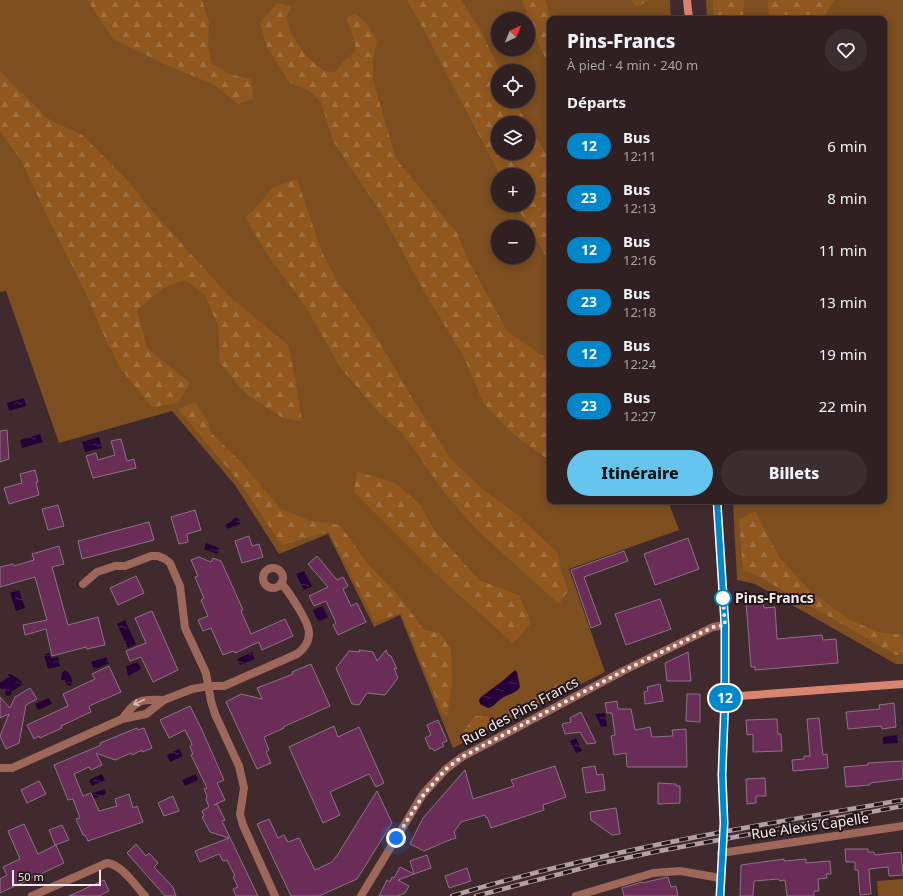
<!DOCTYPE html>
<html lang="fr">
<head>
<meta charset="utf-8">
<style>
	:root { --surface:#302022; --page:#3c2d2f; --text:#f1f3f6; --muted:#a8a3a5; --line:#4b3e40; --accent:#65c5ee }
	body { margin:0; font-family:"Noto Sans",sans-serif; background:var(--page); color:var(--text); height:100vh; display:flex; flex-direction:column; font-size:15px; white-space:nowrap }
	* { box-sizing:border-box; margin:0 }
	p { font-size:13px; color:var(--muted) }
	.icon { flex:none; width:22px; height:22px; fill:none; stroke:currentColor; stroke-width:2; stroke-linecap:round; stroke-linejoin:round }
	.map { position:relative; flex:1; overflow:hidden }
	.panel { position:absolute; left:547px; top:16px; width:340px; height:488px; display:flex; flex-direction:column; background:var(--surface); border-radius:8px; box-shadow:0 2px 10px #0003,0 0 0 1px var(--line) }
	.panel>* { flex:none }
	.badge { padding:0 8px; border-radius:13px; font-size:14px; line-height:26px }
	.needle { width:26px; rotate:43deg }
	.fabs { position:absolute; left:491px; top:12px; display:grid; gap:8px }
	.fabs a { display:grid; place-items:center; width:44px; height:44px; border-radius:50%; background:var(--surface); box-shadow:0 2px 10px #0003,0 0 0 1px var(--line); font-size:20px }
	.scale { position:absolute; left:12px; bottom:10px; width:89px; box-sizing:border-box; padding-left:4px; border:2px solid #f9e9ec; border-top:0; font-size:11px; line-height:14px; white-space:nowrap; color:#f9e9ec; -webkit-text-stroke:3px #201617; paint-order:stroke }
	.you { position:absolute; width:20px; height:20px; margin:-10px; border:3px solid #fff; border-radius:50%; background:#1a73e8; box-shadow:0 0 0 6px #1a73e833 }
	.map>.badge { position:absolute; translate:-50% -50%; box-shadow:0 0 0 2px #fff }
	h2 { padding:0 20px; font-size:15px; line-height:36px }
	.round { display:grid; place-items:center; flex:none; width:42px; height:42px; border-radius:21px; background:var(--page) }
	.summary { display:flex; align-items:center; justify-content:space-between; height:68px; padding:0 20px }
	h1 { font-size:19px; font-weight:800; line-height:30px }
	.button { display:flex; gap:8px; margin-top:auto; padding:8px 20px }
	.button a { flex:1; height:46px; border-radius:24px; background:var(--accent); color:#111; font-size:16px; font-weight:800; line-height:46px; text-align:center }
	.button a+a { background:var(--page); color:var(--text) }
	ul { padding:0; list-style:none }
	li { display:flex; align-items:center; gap:12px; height:52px; padding:0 20px }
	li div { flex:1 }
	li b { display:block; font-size:15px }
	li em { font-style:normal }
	li .badge { min-width:44px; font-weight:700; text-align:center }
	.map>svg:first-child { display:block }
</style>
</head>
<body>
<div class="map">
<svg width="903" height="896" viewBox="0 0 903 896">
	<defs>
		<pattern id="forest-firs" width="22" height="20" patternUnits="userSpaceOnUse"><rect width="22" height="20" fill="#90581f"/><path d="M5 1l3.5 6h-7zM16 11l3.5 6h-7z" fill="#a07040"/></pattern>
		<pattern id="water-ripples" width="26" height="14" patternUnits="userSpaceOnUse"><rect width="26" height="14" fill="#260138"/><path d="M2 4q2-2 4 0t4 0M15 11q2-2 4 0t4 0" fill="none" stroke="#462655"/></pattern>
	</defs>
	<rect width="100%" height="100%" fill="#402a2e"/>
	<path fill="#7c4e20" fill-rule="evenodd" d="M0,0H670L671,19H550V501H668L679,530L569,569L605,672L453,748L400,615L374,627L328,534L279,554L235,485L172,411L59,443L6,291L0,292ZM498,19H528V49H498ZM498,71H528V101H498ZM498,123H528V153H498ZM498,175H528V205H498ZM498,227H528V257H498Z
		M706,0H903V664H896L755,584L737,580L733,501H884V19H707Z
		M903,879V896H878L877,881Z"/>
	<path fill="url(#forest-firs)" d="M87,0H202L209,22L208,47L212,64L230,74L251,79L253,99L238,104L213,84L171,67L113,39Z
		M407,0H461L483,35L500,71H498V101H514L527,123H498V153H528V124L545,152L550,166V263L516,205H528V175H500L424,30Z
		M522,0H545L551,19L550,67L537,41Z
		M631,0H649L637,7Z
		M713,0H744L743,19H713Z
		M768,0H835L822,19H769Z
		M277,3L292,7L286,17L290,32L306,56L324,71L335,72L346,59L356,51L353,35L346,18L356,13L367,24L377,41L373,58V80L396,159L457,233L470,263L507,331L544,357L550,372V460L546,458L513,434L484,404L464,357L424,291L380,211L333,141L321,102L309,91L289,82L267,47L260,23Z
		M0,70L11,83L50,120L82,135L126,179L151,210L229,296L288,345L295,378L302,421L283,418L246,394L220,363L218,326L205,295L185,280L165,287L137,310L147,348L190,383L178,403L152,407L121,369L106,340L85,291L45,212L21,160L0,131Z
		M297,179L321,250L336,279L372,330L414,401L450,458L482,489L514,512L557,552L561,569L568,591L559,604L477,530L443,491L404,435L380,414L340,367L306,307L267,254L245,217L254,210L272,188Z
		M195,402L208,422L210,432L238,459L281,509L308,520L340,525L368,564L402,600L424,630L440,633L451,649L452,684L447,716L442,713L401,613L375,622L329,532L282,545L241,484L178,409Z
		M357,472L393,482L419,503L434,530L479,580L519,595L531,623L513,643L437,575L354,492Z
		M755,511L779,557L809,590L850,620L879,632L903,635V655H896L760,577L743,570L739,520Z
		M559,683L568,684V689L466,739L464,730L475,716H488L493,721L505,716L509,710L530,703L538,694L545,693Z"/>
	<path fill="url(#water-ripples)" d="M24,398L26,406L9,411L7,403Z
		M40,434L43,442L22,448L20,440Z
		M99,437L102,448L85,452L82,442Z
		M235,517L239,519L240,524L227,529L226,524L231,522Z
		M206,543L219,548L217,554L204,549Z
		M304,571L312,586L304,590L296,574Z
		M19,590L25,608L16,611L10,593Z
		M322,606L328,617L318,622L313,610Z
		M125,620L136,644L128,648L117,624Z
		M252,652L255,659L240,665L237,659Z
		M49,653L51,658L58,657L60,666L48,669L44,655Z
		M106,657L109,663L94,670L91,662Z
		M138,662L141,669L128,676L126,666Z
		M65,670C70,673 73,678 72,684L70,686L66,684L65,680H61L62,673Z
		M515,670L517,672L520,687C516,694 507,694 501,699C496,702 494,707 488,708L480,704L479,700L481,697L505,679Z
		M10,674L19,679L23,684L11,692V695L7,696L5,694L6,690L0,688V683L8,677V675Z
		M49,698L52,704L38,710L35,704Z
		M605,713L607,726L601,727L595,714Z
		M897,735L898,743L883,744V737Z
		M576,738L582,751L576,753L570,741Z
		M179,749L183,756L170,762L167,755Z
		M102,774L105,780L92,786L89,780Z
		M196,774L198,780L185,786L182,780Z
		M105,789L106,794L92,799L90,794Z"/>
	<path fill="#692d58" stroke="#8a7483" d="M7,430L9,459L0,462V431Z
		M121,439L127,461L134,459L136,468L93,478L86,456L96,453L98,460L115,455L111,441Z
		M35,470L38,482H36L39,495L9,504L4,488L22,483L20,474Z
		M58,505L64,526L48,530L42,509Z
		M195,510L201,530L187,534L188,542L179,544L171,517Z
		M149,522L154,540L82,559L78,541Z
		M249,536L252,546L259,544L263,557L242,563L235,541Z
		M688,538L699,569L655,585L644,554Z
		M59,546L64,564L52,567L68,625L98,617L105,645L87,649L86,647L52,656L46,629L25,635L23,625L47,620L35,577L0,587V567L13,564L14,566L34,560L32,554Z
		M624,551L628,561L584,577L601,624L591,628L571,570Z
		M317,556L337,580L343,577L348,586L343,589L351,606L357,603L366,622L338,635L333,625L336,623L326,601L314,606L309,596L328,587L308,564Z
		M199,557L211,562L213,558L221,561L243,610L241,611L251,634L285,619L293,636L262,650L259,642L235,653L234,651L223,655L211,628L203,631L198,620L208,616L201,600L204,598L195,577L198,576L191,560Z
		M136,576L144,593L118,605L110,588Z
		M660,599L671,629L626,645L615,614Z
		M763,600L764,608L775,607L777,639L822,635L823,640L836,639L838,663L755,670V667H751L746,602Z
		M152,611L178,670L153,682L141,657L130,661L126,651L146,643L135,618Z
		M359,650L373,652L377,661L386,650L388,655L391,656L397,669L394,668L398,678L385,695L367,693L359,705L352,704L336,668L349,651L360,652Z
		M688,652L691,681H667L665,663Z
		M311,664L330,706L283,727L284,728L264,737L269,750L266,752L271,763L257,769L226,702L241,694L262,699L257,688L293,674L292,672Z
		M109,666L121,692L89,706L91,712L61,726L62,728L40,738L39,736L34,739L27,725L68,706L63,694L95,679L92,674Z
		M660,684L663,701L645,704L644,692L648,691L647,687Z
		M30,688L37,699L26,705L19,743L6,749L0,736L9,714L0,718V697L10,708L15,697Z
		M687,694H700V722L686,721Z
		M617,701L618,709H631L635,730L650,727L652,737L673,736L672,730L686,729L687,767H627L626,753L614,755L611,736L615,735L612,713H607L605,703Z
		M894,703L896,727L882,729L881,726L848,729L846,712L880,709L879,705Z
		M190,706L202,730L224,780L217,783L225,800L214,805L217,804L225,820L222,821L258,896H236L233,889L238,887L233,877L235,876L227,860L223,861L219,854L200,862L195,851L229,838L210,832L202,817L204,816L202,811L209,807L206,799L207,796L204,789L207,788L191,755L193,754L190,747L192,744L185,730L169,738L160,720Z
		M581,712L596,743L587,744L580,732L565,734L562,724L571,722L570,718Z
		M819,718L823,755L827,754L828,768L793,771L792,760L804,759V756H810L807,719Z
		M777,719L778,734H781L782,751L753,752V734L747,735L746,720Z
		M438,720L447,741L442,743L444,746L434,751L432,748L430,749L425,738L431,735L427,725Z
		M334,726L338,737L359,727L384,783L376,787L369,774L330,792L340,815L323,823L289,747Z
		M137,728L138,730L144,728L152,748L142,752V750L132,755L131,753L115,760L96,753L102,765L91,770L89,767L74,774L83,796L91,793L99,811L117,806L115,799L129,794L133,808L137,806L143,822L88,841L85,835H83L76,819L80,818L73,799L68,800L54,765L101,745L100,743Z
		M903,761V779L870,783V785L846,787L844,767L868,765V763Z
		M555,766L566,797L543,805L544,810L491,828L487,817L486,818L485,815L461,822L454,832L456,838L447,841L424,851L410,844L423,818L465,770L473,799L514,786L511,780Z
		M595,766L597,775L603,774L605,790L586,793L582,768Z
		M765,778L766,796H756V803L747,804L746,779Z
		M39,781L46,794L27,803L21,790Z
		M658,783L676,784V786H680V803L658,804Z
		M377,791L392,823L357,879L319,896H291L257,824L269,819L278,838L284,835L288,842L299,838L315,870L332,862L338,854Z
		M173,796L179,811L164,816L158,803Z
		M616,808L620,834L612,835L591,820L590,812Z
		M24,824L38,854L56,845L64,863L0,893V879L7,875L3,867L20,859L8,831Z
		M62,825L69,840L55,845L49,830Z
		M136,844L146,856L149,853L158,863L154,867L173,887L176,896H165L127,853Z
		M845,849H868V852H874L875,855L901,852L903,875L889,876L888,867L869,869L871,894L860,895L858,870H855V862H846Z
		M427,855L431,868L414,874L410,861Z
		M784,859V861L806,859V863L830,861L831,874H826L827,878L818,879L819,891H814V896H787L785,880L780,881L778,879L754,881L753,896H740L741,865Z
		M400,867L414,874L398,880L409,886L405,893L398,896H379L387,880L390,882L392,877L394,878Z
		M467,868L471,881L449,888L445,876Z
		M668,877L671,887L676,886L678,896H624L622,888L642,882V883Z
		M104,880L109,891L99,896H69Z"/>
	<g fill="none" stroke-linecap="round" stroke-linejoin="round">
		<path stroke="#9d675a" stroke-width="8" d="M263 578a10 10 0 1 1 20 0a10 10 0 1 1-20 0Z
			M83,584L97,572L115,566H125L151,556H158L165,559L170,563L180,586L185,628L206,673L211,701L215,714L239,766L244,788L240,814L243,825L275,896
			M122,719C137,700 138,699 164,700
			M0,768H12L122,719L146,714L164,700L192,689L209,686H224L297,654C304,649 309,643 309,633C309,622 289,592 281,583
			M721,853L903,826
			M32,896L107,863C121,864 135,885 145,896
			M361,896L423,794L446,769L462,757L623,671L713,627L725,625
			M576,896L653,873L680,871L720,878"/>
		<path stroke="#d9846f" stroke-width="8" d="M687,0L689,19
			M717,501L725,628V697L722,775L724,823L720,896
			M725,697L903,684"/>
		<defs>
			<path id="rail" d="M452,896C600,851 752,826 903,800
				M476,896L602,863L659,851L903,806"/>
		</defs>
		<use href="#rail" stroke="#b3a0a4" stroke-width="4.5"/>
		<use href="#rail" stroke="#201617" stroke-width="3" stroke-dasharray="9" stroke-linecap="butt"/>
	</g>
	<defs><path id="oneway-shaft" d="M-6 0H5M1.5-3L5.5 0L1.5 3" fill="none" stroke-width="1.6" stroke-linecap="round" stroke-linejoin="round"/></defs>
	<use stroke="#d9bcb9" href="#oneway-shaft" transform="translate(139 702) rotate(155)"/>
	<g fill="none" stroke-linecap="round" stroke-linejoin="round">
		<defs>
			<path id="line" d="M717,501L725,625V697L722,775L724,823L720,896"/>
		</defs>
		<use href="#line" stroke="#fff" stroke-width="9"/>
		<use href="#line" stroke="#0086cb" stroke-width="6"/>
		<path stroke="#f9e9ec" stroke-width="4" stroke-dasharray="0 7.2" d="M396,838L424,794L446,769L462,757L623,671L713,627L725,625L723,597V598"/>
	</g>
	<circle fill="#fff" stroke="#0086cb" stroke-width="2" cx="723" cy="598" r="8"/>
	<g text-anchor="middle" stroke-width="4" stroke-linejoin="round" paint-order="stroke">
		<g font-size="14" font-weight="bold" fill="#f9e9ec" stroke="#201617" text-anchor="start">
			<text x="735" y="603">Pins-Francs</text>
		</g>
		<g font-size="14" fill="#f9e9ec" stroke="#201617">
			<text transform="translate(520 711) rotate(-28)" y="5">Rue des Pins Francs</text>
			<text transform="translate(810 826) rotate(-8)" y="5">Rue Alexis Capelle</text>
		</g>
	</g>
</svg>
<div class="fabs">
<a><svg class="needle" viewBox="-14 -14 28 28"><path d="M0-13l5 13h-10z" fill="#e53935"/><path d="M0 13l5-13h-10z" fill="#a8a3a5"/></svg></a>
<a><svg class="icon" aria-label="locate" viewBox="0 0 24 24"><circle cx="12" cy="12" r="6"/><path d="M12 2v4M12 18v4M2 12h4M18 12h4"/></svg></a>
<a><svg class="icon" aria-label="layers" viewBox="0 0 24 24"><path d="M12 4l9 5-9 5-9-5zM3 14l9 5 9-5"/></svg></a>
<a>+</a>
<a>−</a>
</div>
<div class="scale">50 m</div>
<div class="you" style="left:396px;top:838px"></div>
<b class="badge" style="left:725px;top:698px;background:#0086cb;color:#fff">12</b>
<section class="panel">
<div class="summary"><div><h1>Pins-Francs</h1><p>À pied · 4 min · 240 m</p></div><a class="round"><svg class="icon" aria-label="heart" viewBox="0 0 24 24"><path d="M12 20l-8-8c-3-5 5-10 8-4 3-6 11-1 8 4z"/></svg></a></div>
<h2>Départs</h2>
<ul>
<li><span class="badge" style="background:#0086cb;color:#fff">12</span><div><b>Bus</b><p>12:11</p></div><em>6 min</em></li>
<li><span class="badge" style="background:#0086cb;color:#fff">23</span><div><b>Bus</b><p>12:13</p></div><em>8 min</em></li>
<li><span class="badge" style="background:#0086cb;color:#fff">12</span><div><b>Bus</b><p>12:16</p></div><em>11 min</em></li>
<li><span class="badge" style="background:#0086cb;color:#fff">23</span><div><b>Bus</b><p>12:18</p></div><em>13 min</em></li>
<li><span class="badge" style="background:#0086cb;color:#fff">12</span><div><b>Bus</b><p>12:24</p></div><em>19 min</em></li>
<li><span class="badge" style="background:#0086cb;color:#fff">23</span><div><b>Bus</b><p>12:27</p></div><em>22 min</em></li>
</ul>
<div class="button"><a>Itinéraire</a><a>Billets</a></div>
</section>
</div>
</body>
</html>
